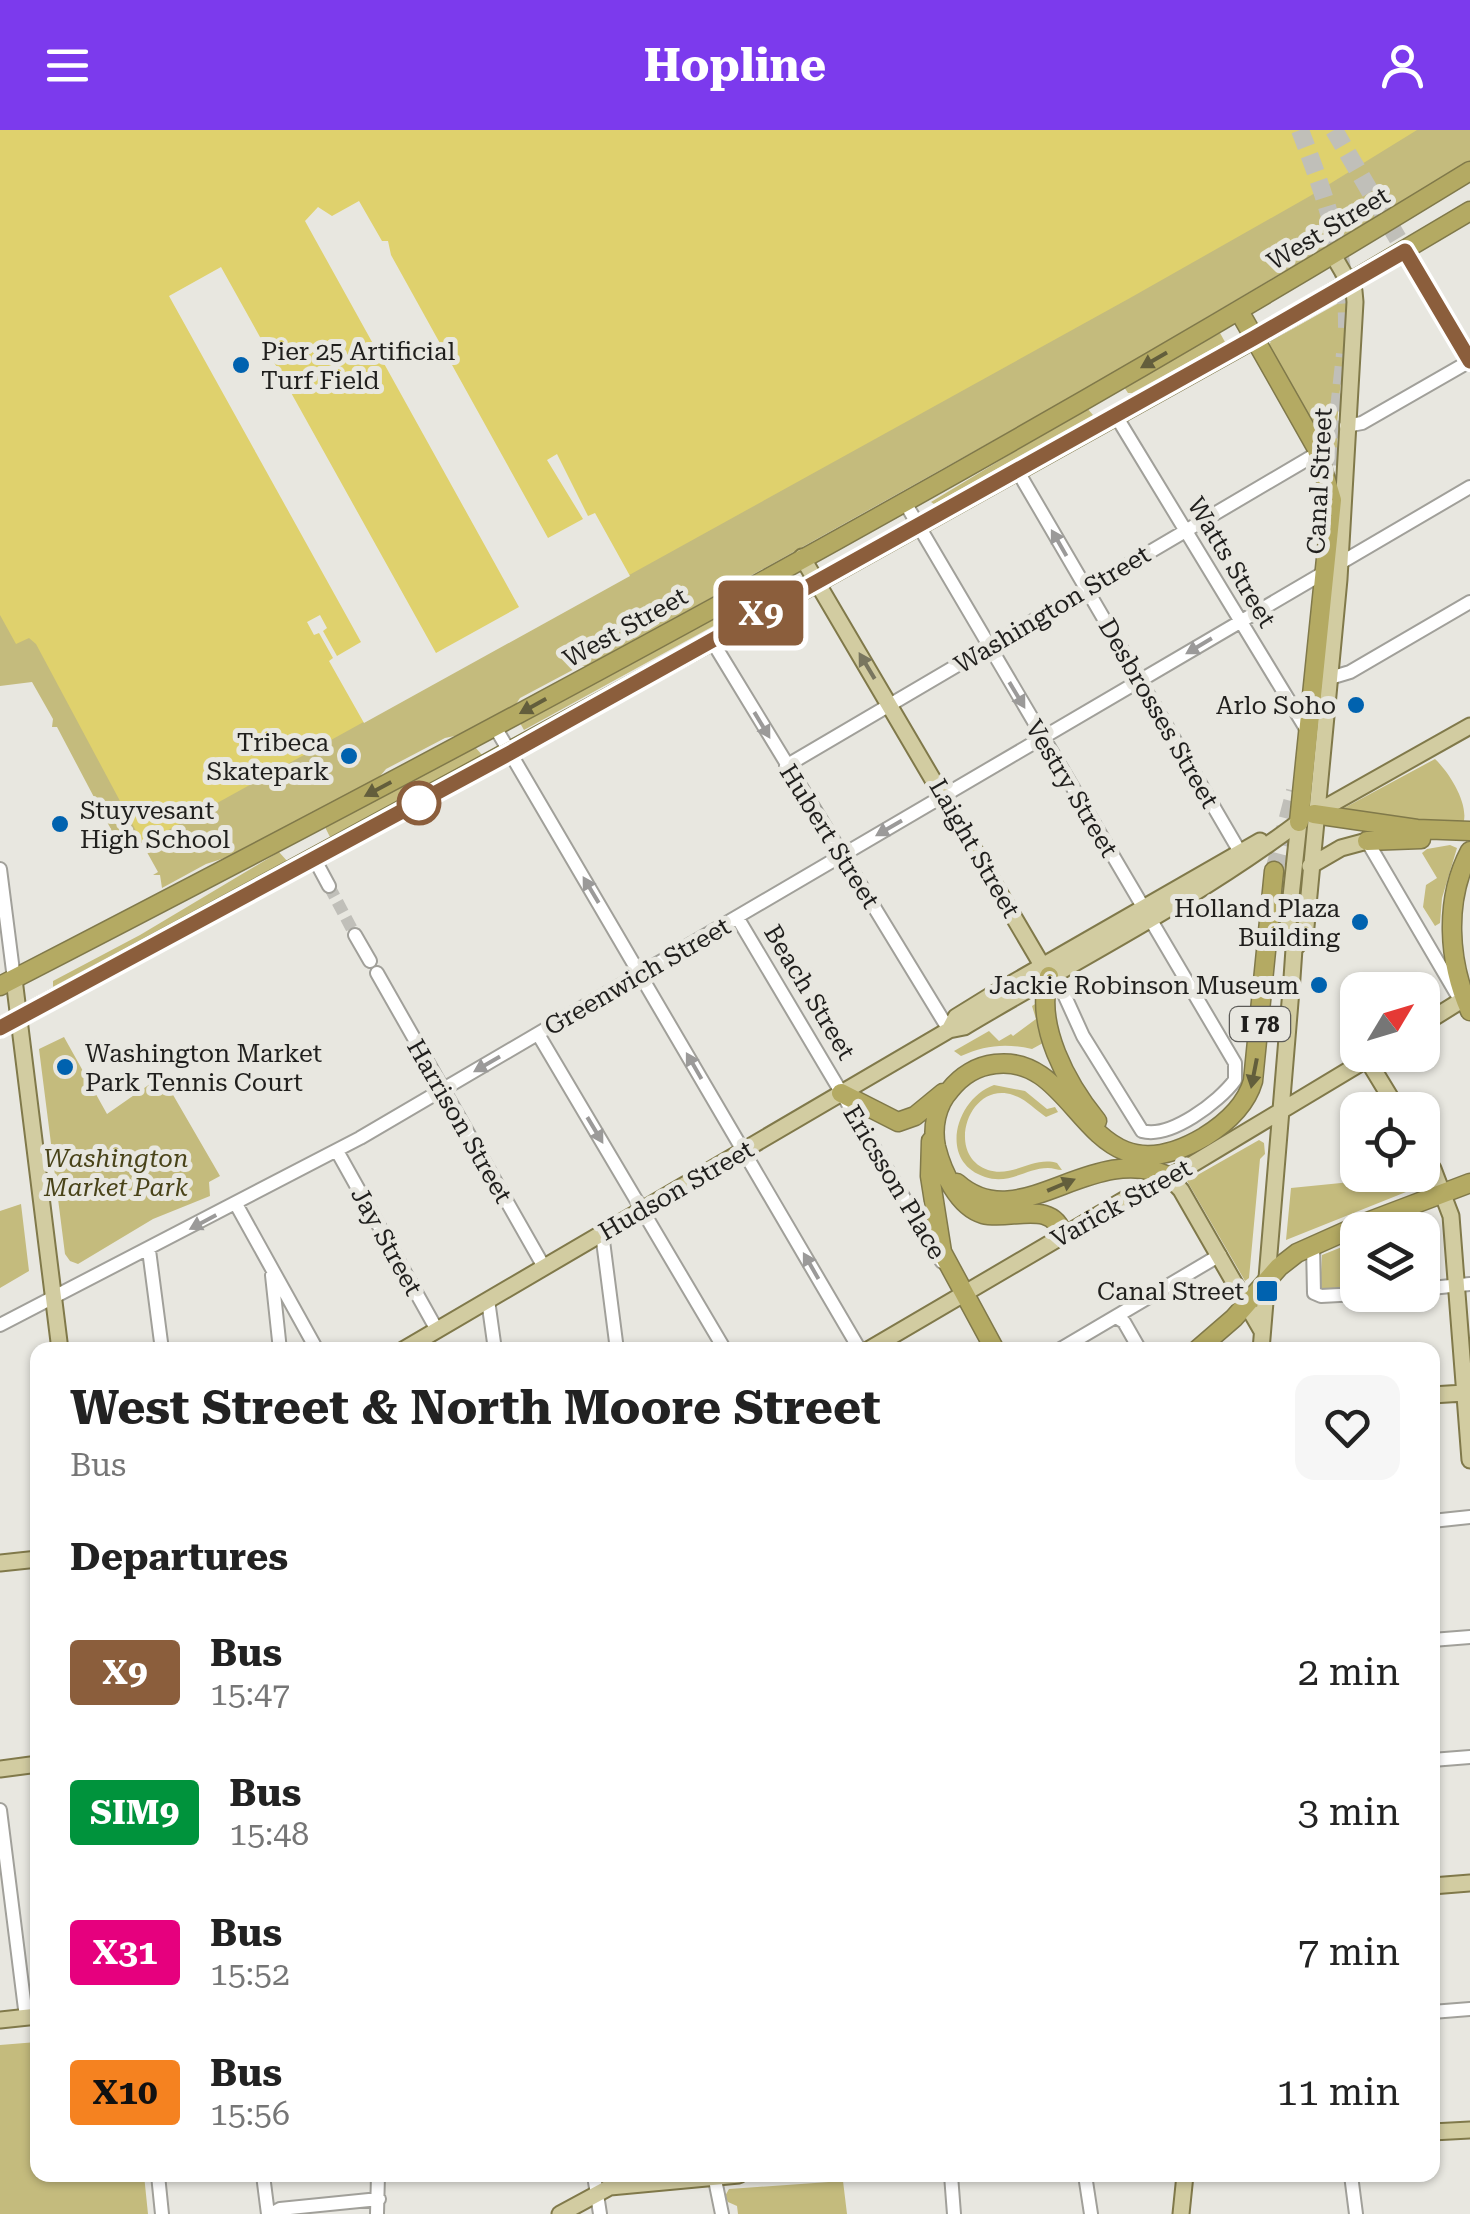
<!DOCTYPE html>
<html lang="en">
<head>
<meta charset="utf-8">
<style>
	:root { --surface:#fff; --page:#f6f6f6; --text:#222; --muted:#767676; --accent:#7c3aed }
	body { margin:0; font-family:"Roboto Serif",serif; background:var(--page); color:var(--text); height:100vh; display:flex; flex-direction:column; font-size:38px; white-space:nowrap }
	* { box-sizing:border-box; margin:0 }
	p { font-size:32px; color:var(--muted) }
	.icon { flex:none; width:55px; height:55px; fill:none; stroke:currentColor; stroke-width:2; stroke-linecap:round; stroke-linejoin:round }
	.map { position:relative; flex:1; overflow:hidden }
	.details { position:absolute; left:30px; top:1212px; width:1410px; height:840px; display:flex; flex-direction:column; background:var(--surface); border-radius:20px; box-shadow:0 2px 8px #0004 }
	.details>* { flex:none }
	.badge { padding:0 20px; border-radius:8px; font-size:35px; line-height:65px }
	.needle { width:65px; rotate:52deg }
	.buttons { position:absolute; left:1340px; top:842px; display:grid; gap:20px }
	.buttons a { display:grid; place-items:center; width:100px; height:100px; border-radius:20px; background:var(--surface); box-shadow:0 2px 8px #0004; font-size:50px }
	.map>.badge { position:absolute; translate:-50% -50%; box-shadow:0 0 0 5px #fff }
	h2 { padding:0 40px; font-size:38px; line-height:90px }
	.round { display:grid; place-items:center; flex:none; width:105px; height:105px; border-radius:20px; background:var(--page) }
	.overview { display:flex; align-items:center; justify-content:space-between; height:170px; padding:0 40px }
	h1 { font-size:48px; font-weight:700; line-height:75px }
	ul { padding:0; list-style:none }
	li { display:flex; align-items:center; gap:30px; height:140px; padding:0 40px }
	li div { flex:1 }
	li b { display:block; font-size:38px }
	li em { font-style:normal }
	li .badge { min-width:110px; font-weight:700; text-align:center }
	header { display:flex; justify-content:space-between; align-items:center; height:130px; padding:0 40px; background:var(--accent); color:#fff; font-size:45px; font-weight:700 }
	.map>svg:first-child { display:block }
</style>
</head>
<body>
<header><svg class="icon" aria-label="menu" viewBox="0 0 24 24"><path d="M4 6h16M4 12h16M4 18h16"/></svg>Hopline<svg class="icon" aria-label="person" viewBox="0 0 24 24"><circle cx="12" cy="8" r="4"/><path d="M4 21q1-7 8-7t8 7"/></svg></header>
<div class="map">
<svg width="1470" height="2084" viewBox="0 0 1470 2084">
	<rect width="100%" height="100%" fill="#e8e7e0"/>
	<path fill="#c4bb7d" d="M450,0H1470V31L1084,260L587,537L582,535L520,568L514,577L464,604L445,608L386,639L376,651L234,725L206,734L162,758L160,745H153L158,742L143,715L124,724L57,597H52L53,589L32,552L0,556V263Z
		M1344,170L1347,171V176L1337,295V336L1268,218L1271,211Z
		M1220,203L1225,212L1132,263H1128L1124,257Z
		M1087,278L1093,285L934,374L931,372Z
		M786,447L792,453L524,600L520,593Z
		M475,617L483,626L330,707L325,697Z
		M1435,629C1449,642 1470,675 1463,694L1389,689L1344,678Z
		M1450,715L1457,718L1442,768L1440,793L1435,796L1423,777L1426,755L1437,748L1422,723L1427,719Z
		M279,722L288,732L53,857V851L140,805Z
		M1040,871L1038,874L1043,913L1032,919C1006,913 985,915 961,926L954,921L989,901L999,911L1011,904L1013,906L1036,889L1032,876Z
		M64,907L107,984L150,954L156,959L165,951L220,1046L209,1052L210,1066L153,1089L78,1134L70,1131L65,1124L39,919Z
		M994,955L1025,961L1047,979L1055,977L1058,982L1046,987C1035,980 1026,969 1013,965C969,950 944,1025 988,1040C1013,1048 1033,1026 1057,1033L1062,1040C1057,1040 1053,1038 1048,1038C1026,1038 1010,1055 985,1047C938,1032 955,969 994,955Z
		M1259,1010L1264,1013L1265,1024L1260,1029L1249,1148L1245,1151L1187,1051Z
		M1421,1045L1426,1054L1286,1110L1291,1058Z
		M21,1074L29,1141L0,1158V1081Z
		M1357,1111V1158L1320,1160L1322,1125Z
		M37,1912L38,2045H144L148,2084H0V1915Z
		M843,2051L847,2084H738L737,2076L728,2072L725,2066L729,2059Z"/>
	<path fill="#dfd16d" d="M0,0H1417L1310,66L1130,168L143,714L36,514L29,508L16,514L0,485Z"/>
	<path fill="#e8e7e0" d="M359,71L382,111H388L391,125L548,408L583,389L547,330L557,324L588,386L595,383L630,446L364,593L329,531L333,528L319,503L314,505L307,492L320,485L327,498L323,501L337,526L361,512L169,166L221,137L436,523L519,477L305,91L318,77L332,86Z"/>
	<g fill="none" stroke-linecap="round" stroke-linejoin="round">
		<path stroke="#c0bfb9" stroke-width="12" stroke-dasharray="12 6" stroke-linecap="butt" d="M329,756L355,805"/>
		<path stroke="#c0bfb9" stroke-width="18" stroke-dasharray="18 9" stroke-linecap="butt" d="M1300,0C1324,63 1348,130 1347,198
			M1334,0L1411,131
			M1330,362L1345,224
			M1274,741L1295,661"/>
		<defs>
			<path id="minor" d="M1405,121L1470,231
				M1116,286L1308,602
				M1346,296L1362,293L1470,231
				M1017,340L1240,722
				M904,371L1235,933V950C1219,972 1170,1009 1142,1001L1083,906L1063,862L1049,846
				M712,511L949,900
				M1330,548L1350,542L1470,472
				M495,597L860,1220
				M786,636L1318,323
				M1367,711L1459,868
				M315,730L329,756
				M0,739L14,849
				M737,787L942,1132
				M355,805L370,831
				M377,843L544,1137
				M538,904L725,1220
				M337,1021L437,1200
				M236,1074L317,1220
				M602,1103L617,1220
				M1313,1114L1314,1163L1321,1166L1358,1164
				M149,1120L162,1220
				M272,1145L280,1220
				M1422,1159L1470,1154
				M488,1170L495,1220
				M1116,1187L1124,1192L1140,1220
				M0,1195L360,1008L1470,357
				M1059,1220L1220,1125
				M1432,1391L1470,1387
				M1432,1510L1470,1507
				M1432,1630L1470,1627
				M0,1680L26,1887
				M1432,1882L1470,1879
				M158,2045L162,2084
				M263,2045L268,2084
				M594,2045L600,2084
				M714,2045L722,2084
				M951,2045L954,2084
				M1085,2045L1091,2084
				M1351,2045L1356,2084
				M271,2084L280,2079L379,2069
				M377,2084L378,2045"/>
			<path id="major" d="M802,427L1046,842
				M1312,685L1470,596
				M1310,736L1341,718L1367,711
				M1294,819L1305,807L1339,449L1355,172L1354,161L1333,125
				M14,849L60,1220
				M1422,895L1470,865
				M949,900L956,887L990,866L1260,711
				M1367,929L1398,980
				M1422,1021L1433,1039L1451,1086L1470,1330
				M1168,1046L1181,1060L1262,1201
				M403,1220L949,900L964,897C1076,830 1194,771 1299,692
				M868,1220L1146,1057L1186,1038L1374,925
				M1261,1220L1292,848L1294,819L1287,804L1299,692
				M1432,1265L1464,1263
				M0,1433L38,1429
				M0,1639L38,1634
				M1432,1756L1470,1753
				M0,1890L38,1886
				M1432,2002L1470,2000
				M560,2084L610,2057L739,2045
				M1181,2084L1185,2045"/>
			<path id="highway" d="M1239,181L1316,317L1332,370L1299,692
				M1314,684L1417,699L1470,701
				M1367,711L1421,709
				M1470,721C1444,770 1448,831 1470,881
				M1049,846C1034,895 1067,954 1097,991
				M0,856C498,599 993,334 1470,41
				M0,898L712,511L1254,209L1470,81
				M841,963L898,992L915,986L943,963
				M931,1011L930,1046L942,1122L995,1220
				M957,1053C1020,1109 1089,1011 1168,1046
				M1063,1106C1054,1068 1010,1091 983,1084C958,1077 942,1041 936,1017C932,998 936,975 950,960C961,946 977,936 995,934C1082,923 1085,1077 1204,1007C1225,994 1246,975 1253,951L1274,741
				M1197,1220L1234,1188L1279,1137L1297,1123L1362,1094L1470,1053"/>
		</defs>
		<use href="#minor" stroke="#a1a09a" stroke-width="16"/>
		<use href="#major" stroke="#80794a" stroke-width="19"/>
		<use href="#highway" stroke="#80794a" stroke-width="21"/>
		<use href="#minor" stroke="#fff" stroke-width="12"/>
		<use href="#major" stroke="#d2cca1" stroke-width="15"/>
		<use href="#highway" stroke="#b4aa63" stroke-width="18"/>
	</g>
	<defs><path id="oneway-solid" d="M-6-.8H1V-3.2L6.5 0L1 3.2V.8H-6Z" transform="scale(2.5)"/></defs>
	<g fill="#635e3c">
		<use href="#oneway-solid" transform="translate(1154 230) rotate(150)"/>
		<use href="#oneway-solid" transform="translate(533 576) rotate(151)"/>
		<use href="#oneway-solid" transform="translate(378 659) rotate(152)"/>
		<use href="#oneway-solid" transform="translate(1254 943) rotate(101)"/>
		<use href="#oneway-solid" transform="translate(1061 1055) rotate(-23)"/>
	</g>
	<g fill="#9b9a99">
		<use href="#oneway-solid" transform="translate(1059 413) rotate(-120)"/>
		<use href="#oneway-solid" transform="translate(1199 516) rotate(149)"/>
		<use href="#oneway-solid" transform="translate(1017 565) rotate(59)"/>
		<use href="#oneway-solid" transform="translate(762 595) rotate(59)"/>
		<use href="#oneway-solid" transform="translate(889 698) rotate(150)"/>
		<use href="#oneway-solid" transform="translate(591 760) rotate(-121)"/>
		<use href="#oneway-solid" transform="translate(487 934) rotate(150)"/>
		<use href="#oneway-solid" transform="translate(694 936) rotate(-120)"/>
		<use href="#oneway-solid" transform="translate(595 1000) rotate(59)"/>
		<use href="#oneway-solid" transform="translate(203 1092) rotate(152)"/>
		<use href="#oneway-solid" transform="translate(811 1136) rotate(-120)"/>
	</g>
	<use fill="#79765f" href="#oneway-solid" transform="translate(867 536) rotate(-121)"/>
	<g fill="none" stroke-linecap="round" stroke-linejoin="round">
		<defs>
			<path id="line" d="M0,898L510,623L1254,208L1405,121L1470,231"/>
		</defs>
		<use href="#line" stroke="#fff" stroke-width="22"/>
		<use href="#line" stroke="#8b5e3c" stroke-width="15"/>
	</g>
	<g fill="#0062af" stroke="#e8e7e0" stroke-width="4">
		<circle cx="241" cy="235" r="10"/>
		<circle cx="1356" cy="575" r="10"/>
		<circle cx="349" cy="626" r="10"/>
		<circle cx="60" cy="694" r="10"/>
		<circle cx="1360" cy="792" r="10"/>
		<circle cx="1319" cy="855" r="10"/>
		<circle cx="65" cy="937" r="10"/>
		<rect x="1255" y="1149" width="24" height="24" rx="5"/>
	</g>
	<circle fill="#fff" stroke="#8b5e3c" stroke-width="5" cx="419" cy="673" r="20"/>
	<g text-anchor="middle" stroke-width="10" stroke-linejoin="round" paint-order="stroke">
		<rect fill="#e8e7e0" stroke="#5c5b58" stroke-width="2.5" x="1230" y="877" width="60" height="34" rx="8"/>
		<g font-size="22" font-weight="bold" fill="#201f1d">
			<text x="1260" y="902">I 78</text>
		</g>
		<g font-size="25" fill="#201f1d" stroke="#e8e7e0">
			<text transform="translate(1328 98) rotate(-31)" y="9">West Street</text>
			<text transform="translate(1319 351) rotate(-87)" y="9">Canal Street</text>
			<text transform="translate(1232 432) rotate(59)" y="9">Watts Street</text>
			<text transform="translate(1052 479) rotate(-31)" y="9">Washington Street</text>
			<text transform="translate(625 497) rotate(-29)" y="9">West Street</text>
			<text transform="translate(1159 583) rotate(60)" y="9">Desbrosses Street</text>
			<text transform="translate(1072 658) rotate(59)" y="9">Vestry Street</text>
			<text transform="translate(830 706) rotate(58)" y="9">Hubert Street</text>
			<text transform="translate(975 718) rotate(60)" y="9">Laight Street</text>
			<text transform="translate(637 846) rotate(-30)" y="9">Greenwich Street</text>
			<text transform="translate(810 862) rotate(59)" y="9">Beach Street</text>
			<text transform="translate(460 991) rotate(60)" y="9">Harrison Street</text>
			<text transform="translate(895 1052) rotate(59)" y="9">Ericsson Place</text>
			<text transform="translate(676 1060) rotate(-30)" y="9">Hudson Street</text>
			<text transform="translate(1121 1073) rotate(-29)" y="9">Varick Street</text>
			<text transform="translate(387 1111) rotate(61)" y="9">Jay Street</text>
		</g>
		<g font-size="25" fill="#201f1d" stroke="#e8e7e0" text-anchor="end">
			<text x="261" y="230" text-anchor="start">Pier 25 Artificial<tspan x="261" dy="29">Turf Field</tspan></text>
			<text x="1336" y="584">Arlo Soho</text>
			<text x="329" y="621">Tribeca<tspan x="329" dy="29">Skatepark</tspan></text>
			<text x="80" y="689" text-anchor="start">Stuyvesant<tspan x="80" dy="29">High School</tspan></text>
			<text x="1340" y="787">Holland Plaza<tspan x="1340" dy="29">Building</tspan></text>
			<text x="1299" y="864">Jackie Robinson Museum</text>
			<text x="85" y="932" text-anchor="start">Washington Market<tspan x="85" dy="29">Park Tennis Court</tspan></text>
			<text x="1244" y="1170">Canal Street</text>
		</g>
		<g font-size="25" font-style="italic" fill="#494319" stroke="#e8e7e0">
			<text x="116" y="1037">Washington<tspan x="116" dy="29">Market Park</tspan></text>
		</g>
	</g>
</svg>
<div class="buttons">
<a><svg class="needle" viewBox="-14 -14 28 28"><path d="M0-13l5 13h-10z" fill="#e53935"/><path d="M0 13l5-13h-10z" fill="#767676"/></svg></a>
<a><svg class="icon" aria-label="locate" viewBox="0 0 24 24"><circle cx="12" cy="12" r="6"/><path d="M12 2v4M12 18v4M2 12h4M18 12h4"/></svg></a>
<a><svg class="icon" aria-label="layers" viewBox="0 0 24 24"><path d="M12 4l9 5-9 5-9-5zM3 14l9 5 9-5"/></svg></a>
</div>
<b class="badge" style="left:761px;top:483px;background:#8b5e3c;color:#fff">X9</b>
<section class="details">
<div class="overview"><div><h1>West Street &amp; North Moore Street</h1><p>Bus</p></div><a class="round"><svg class="icon" aria-label="heart" viewBox="0 0 24 24"><path d="M12 20l-8-8c-3-5 5-10 8-4 3-6 11-1 8 4z"/></svg></a></div>
<h2>Departures</h2>
<ul>
<li><span class="badge" style="background:#8b5e3c;color:#fff">X9</span><div><b>Bus</b><p>15:47</p></div><em>2 min</em></li>
<li><span class="badge" style="background:#00933c;color:#fff">SIM9</span><div><b>Bus</b><p>15:48</p></div><em>3 min</em></li>
<li><span class="badge" style="background:#e6007e;color:#fff">X31</span><div><b>Bus</b><p>15:52</p></div><em>7 min</em></li>
<li><span class="badge" style="background:#f58220;color:#111">X10</span><div><b>Bus</b><p>15:56</p></div><em>11 min</em></li>
</ul>
</section>
</div>
</body>
</html>
